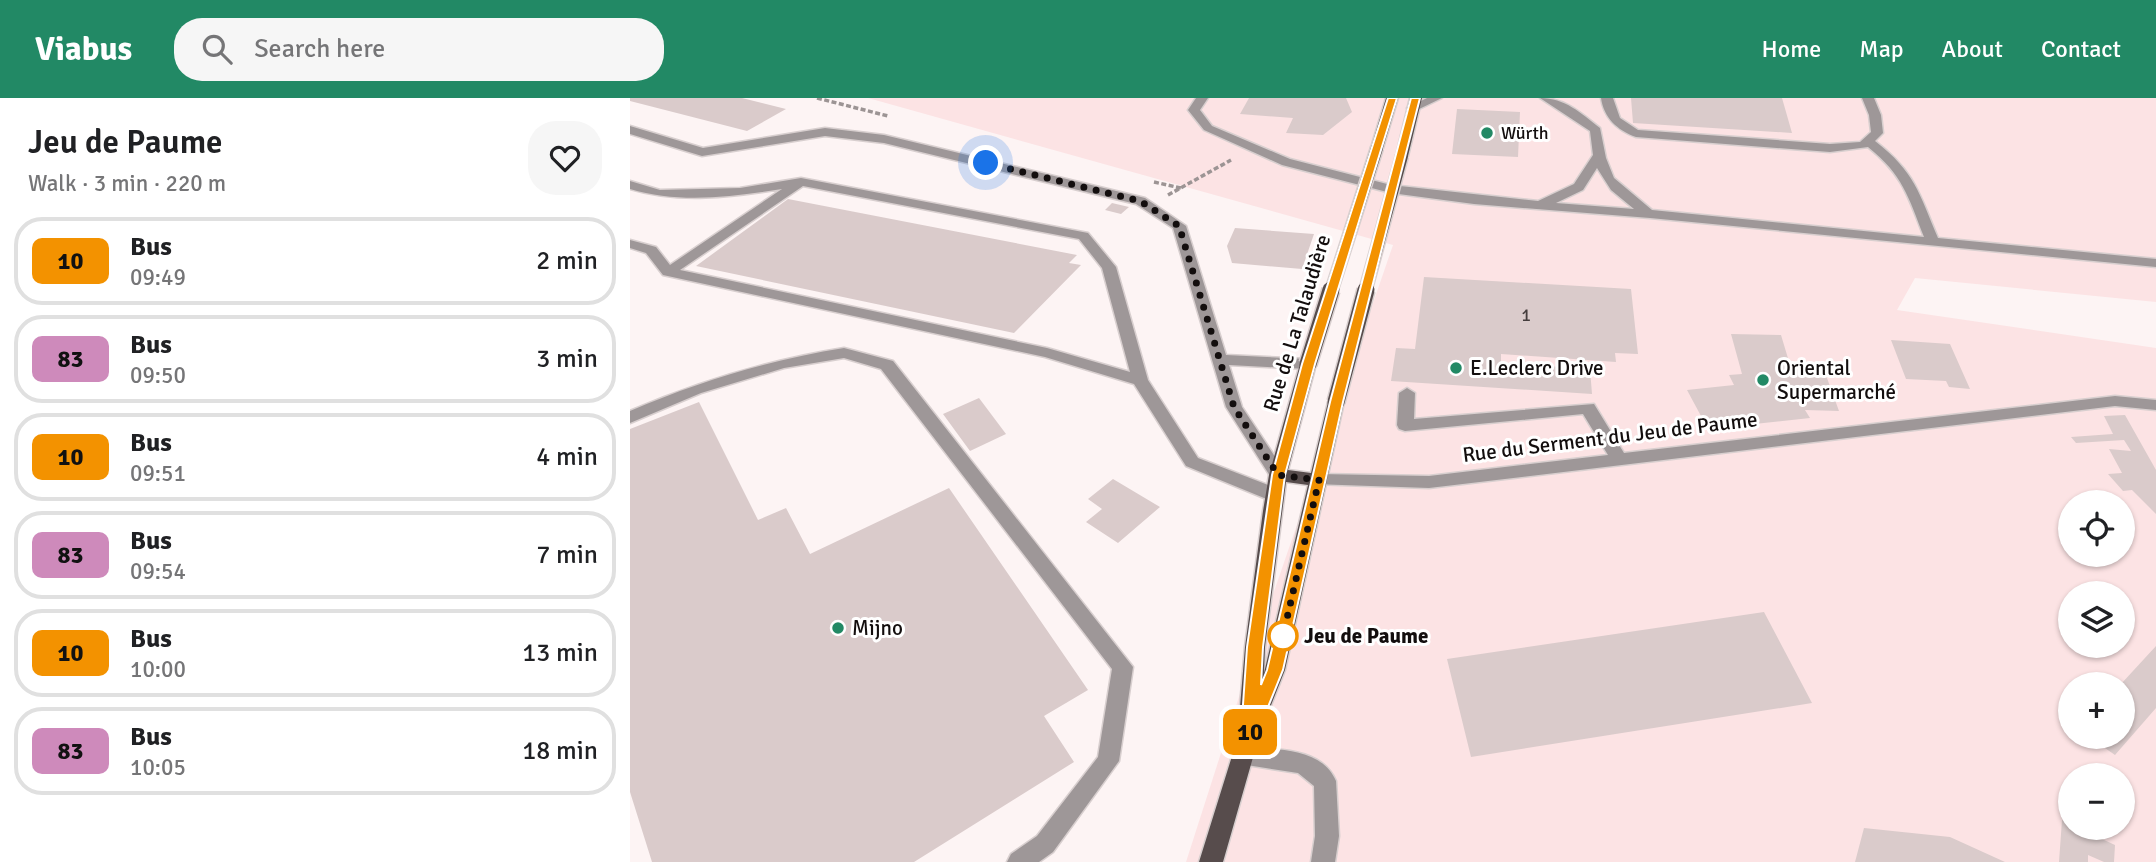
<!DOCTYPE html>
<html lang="en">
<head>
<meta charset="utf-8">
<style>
	:root { --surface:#fff; --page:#f6f6f6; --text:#202124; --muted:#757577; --line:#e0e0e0; --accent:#228965 }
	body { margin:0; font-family:Signika,sans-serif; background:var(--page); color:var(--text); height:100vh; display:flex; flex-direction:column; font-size:26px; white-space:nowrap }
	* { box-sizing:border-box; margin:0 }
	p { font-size:23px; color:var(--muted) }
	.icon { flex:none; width:38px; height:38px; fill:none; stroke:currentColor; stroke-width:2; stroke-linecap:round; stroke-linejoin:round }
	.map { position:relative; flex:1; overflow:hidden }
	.details { display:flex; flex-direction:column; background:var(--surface); width:630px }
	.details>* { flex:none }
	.badge { padding:0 14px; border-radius:10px; font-size:24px; line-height:46px }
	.buttons { position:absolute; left:1428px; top:392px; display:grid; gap:14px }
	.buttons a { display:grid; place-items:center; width:77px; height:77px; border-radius:50%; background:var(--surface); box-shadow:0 2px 5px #0004; font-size:35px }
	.you { position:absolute; width:35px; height:35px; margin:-18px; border:5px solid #fff; border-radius:50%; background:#1a73e8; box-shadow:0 0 0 10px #1a73e833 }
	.map>.badge { position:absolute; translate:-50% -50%; box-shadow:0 0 0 4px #fff }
	.round { display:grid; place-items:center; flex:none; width:74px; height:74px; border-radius:28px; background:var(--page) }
	.head { display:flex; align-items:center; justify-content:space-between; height:119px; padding:0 28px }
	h1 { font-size:33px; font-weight:600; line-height:52px }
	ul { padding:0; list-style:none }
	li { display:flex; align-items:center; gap:21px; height:88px; margin:0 14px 10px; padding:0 14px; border:4px solid var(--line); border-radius:28px }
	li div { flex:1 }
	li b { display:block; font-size:26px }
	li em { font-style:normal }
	li .badge { min-width:77px; font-weight:700; text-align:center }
	header { display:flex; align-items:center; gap:42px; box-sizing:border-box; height:98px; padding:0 35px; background:var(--accent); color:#fff }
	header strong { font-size:33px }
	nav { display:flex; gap:38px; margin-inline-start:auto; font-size:24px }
	.search { width:490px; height:63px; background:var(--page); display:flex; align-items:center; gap:18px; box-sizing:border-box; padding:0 24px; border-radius:28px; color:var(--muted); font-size:26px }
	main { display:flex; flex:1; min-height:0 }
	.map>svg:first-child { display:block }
</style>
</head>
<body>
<header>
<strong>Viabus</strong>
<div class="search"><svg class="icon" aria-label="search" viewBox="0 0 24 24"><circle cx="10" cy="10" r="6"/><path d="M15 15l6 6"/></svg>Search here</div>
<nav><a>Home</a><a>Map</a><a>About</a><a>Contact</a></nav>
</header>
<main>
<section class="details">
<div class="head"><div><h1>Jeu de Paume</h1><p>Walk · 3 min · 220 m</p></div><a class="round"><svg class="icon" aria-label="heart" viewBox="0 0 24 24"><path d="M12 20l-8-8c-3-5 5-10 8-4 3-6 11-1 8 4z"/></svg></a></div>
<ul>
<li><span class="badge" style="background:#f39200;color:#111">10</span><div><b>Bus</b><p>09:49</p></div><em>2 min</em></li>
<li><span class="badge" style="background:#ce8abb;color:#111">83</span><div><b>Bus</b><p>09:50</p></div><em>3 min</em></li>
<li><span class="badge" style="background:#f39200;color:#111">10</span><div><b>Bus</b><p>09:51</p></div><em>4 min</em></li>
<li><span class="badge" style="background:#ce8abb;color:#111">83</span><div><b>Bus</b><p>09:54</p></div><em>7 min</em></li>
<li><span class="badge" style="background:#f39200;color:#111">10</span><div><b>Bus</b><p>10:00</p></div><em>13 min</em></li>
<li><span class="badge" style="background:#ce8abb;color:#111">83</span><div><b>Bus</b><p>10:05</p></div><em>18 min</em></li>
</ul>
</section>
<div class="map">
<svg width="1526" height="764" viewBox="0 0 1526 764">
	<rect width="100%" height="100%" fill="#fdf4f4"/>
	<path fill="#fce3e4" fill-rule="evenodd" d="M238,0H1526V204L1285,180L1267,212L1526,250V764H556L625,549L763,147ZM1440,404H1493V457H1440ZM1440,495H1493V548H1440ZM1440,586H1493V639H1440ZM1440,677H1493V730H1440Z"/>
	<path fill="#dacbcb" d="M0,0H112L156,11L117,33L0,3Z
		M619,0H716L722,14L693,37L656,35L663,20L610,16Z
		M1001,0H1152L1162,35L1003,25Z
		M827,11L890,14L888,59L822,56Z
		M158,101L447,157L439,165L451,167L384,235L66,168Z
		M482,105L499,109L491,116L475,112Z
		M605,130L684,136L672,171L602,165L597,148Z
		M794,179L1001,191L1008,256L985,255L986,264L871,256V265L960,271L962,296L761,283L766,250L785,251Z
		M1101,236L1151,237L1160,267L1193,269L1209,313L1175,312L1180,320L1078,331L1057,292L1104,287L1099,277L1112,276Z
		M1261,242L1320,246L1340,291L1319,289L1316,283L1276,281Z
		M349,300L376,336L340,353L313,316Z
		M69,304L128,422L156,410L180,456L319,390L458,592L414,618L444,664L284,764H22L0,694V331Z
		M1495,317L1526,372V416L1502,392L1493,393L1478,376L1492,375L1479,351L1501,353L1494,342L1446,345L1441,339L1483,336L1474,318Z
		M483,381L530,409L488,445L456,424L472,411L458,401Z
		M1134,514L1182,605L841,659L817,561Z
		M1526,548V610L1485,657L1459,639H1493L1491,586Z
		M1432,722L1440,726V730H1448L1485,747L1484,764H1474L1458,757V764H1429Z
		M1234,730L1320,739L1375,764H1225Z"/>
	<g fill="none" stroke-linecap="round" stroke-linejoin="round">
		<defs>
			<path id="minor" d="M566,0H578L570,12L582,28L660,61L761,87L908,103L944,86L963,57L960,33L910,0C935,0 951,15 970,30L976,60L984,80L1022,112L1294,139C1278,98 1273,77 1238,49L1200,54L1006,39C987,32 974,20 971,0H983L990,20L1008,32L1200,46L1230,44L1241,34L1239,17L1232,0H1244L1251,17L1253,35L1245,43C1285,74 1289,95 1308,140L1526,161V169L1020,120L844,106L761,95L652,67L574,32L558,12ZM967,70L981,92L1004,111L926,105L953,92Z
				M797,0H812L787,12L777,10Z
				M0,28L73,50L195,30L254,37L515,100L556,128L596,257L678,261L686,266L678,271L599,267L612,309L657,377L648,383L642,381L596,309L543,130L506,106L254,45L195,38L72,58L0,36Z
				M171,80L458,135L486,169L518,282L568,360L651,392L654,397L651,402H639L556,368L504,286L415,259L33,177L16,155L0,150V142L26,149L40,167L152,91C102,99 49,106 0,91V83L30,92L110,90ZM173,88L449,141L472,170L500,274L417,250L50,172Z
				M214,250L263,263L503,569L489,663L423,754L409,764H377L381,756L407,738L468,659L482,571L251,271L214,260L154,270L71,295L0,325V313C70,283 139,262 214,250Z
				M777,290L785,295L784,321L964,306L994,355L1485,298L1526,302V312L1485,308L799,390L683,386L680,382L683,378L689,376L799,378L978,357L953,316L775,333L769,331L767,327L769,295Z
				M612,648C644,652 691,648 706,683L709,738L705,764H681L685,738L684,688L668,675L604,665L601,658L604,651Z"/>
			<path id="major" d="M756,0H768L753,50L747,54L741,50Z
				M780,0H792L778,58L772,62L766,58Z
				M678,261L686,266L658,372L681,375L698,304L706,299L714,304L655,572L630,635L593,764H569L612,626L609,621L615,549L633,413L639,377L670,266ZM656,384L678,387L634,575L635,549Z"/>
		</defs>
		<use href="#minor" stroke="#d8cfcf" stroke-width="3"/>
		<use href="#major" stroke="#d8cfcf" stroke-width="3"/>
		<path stroke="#9c9494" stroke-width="3.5" stroke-dasharray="5 2.5" stroke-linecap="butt" d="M187,0L258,18
			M524,84L551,90
			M538,97L601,62"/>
		<use href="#minor" fill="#9e9798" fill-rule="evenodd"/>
		<use href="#major" fill="#574c4c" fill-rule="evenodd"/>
		<defs>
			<path id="major-bridge-far1" d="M701,194L747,50
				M735,194L772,58"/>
			<path id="major-bridge" d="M678,266L701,192
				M706,304L736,192"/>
		</defs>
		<use href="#major-bridge-far1" stroke="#d8cfcf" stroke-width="15" stroke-linecap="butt"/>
		<use href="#major-bridge" stroke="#d8cfcf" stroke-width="20" stroke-linecap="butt"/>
		<use href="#major-bridge-far1" stroke="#574c4c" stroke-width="12"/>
		<use href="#major-bridge" stroke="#574c4c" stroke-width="17"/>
	</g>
	<path fill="#f39200" stroke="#fff" stroke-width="2" d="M758,0H767L685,266L655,377L633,549L631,587L637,572L700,304L781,0H790L713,304L653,572L625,641L619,643L613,641L611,635L617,549L642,377L672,266Z"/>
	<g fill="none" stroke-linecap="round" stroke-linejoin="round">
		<path stroke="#130e0e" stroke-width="7" stroke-dasharray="0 12.6" d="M356,65L510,103L549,128L604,309L648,377L689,382L651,546L653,538"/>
	</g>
	<g fill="#228965" stroke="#fff" stroke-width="2.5">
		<circle cx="857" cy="35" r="7"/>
		<circle cx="826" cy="270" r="7"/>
		<circle cx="1133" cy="282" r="7"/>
		<circle cx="208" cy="530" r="7"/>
	</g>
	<circle fill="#fff" stroke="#f39200" stroke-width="3.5" cx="653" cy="538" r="14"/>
	<g text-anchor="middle" stroke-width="6" stroke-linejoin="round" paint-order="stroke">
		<g font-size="18" fill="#130e0e" stroke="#fff" text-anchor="start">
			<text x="871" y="41">Würth</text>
		</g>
		<g font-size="18" fill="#453d3d">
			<text x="896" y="223">1</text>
		</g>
		<g font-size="21" fill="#130e0e" stroke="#fff">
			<text transform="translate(667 225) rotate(-73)" y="7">Rue de La Talaudière</text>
			<text transform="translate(980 339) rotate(-7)" y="7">Rue du Serment du Jeu de Paume</text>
		</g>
		<g font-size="21" fill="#130e0e" stroke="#fff" text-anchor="start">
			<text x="840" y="277">E.Leclerc Drive</text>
			<text x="1147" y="277">Oriental<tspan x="1147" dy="24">Supermarché</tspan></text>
			<text x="222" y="537">Mijno</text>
		</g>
		<g font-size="21" font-weight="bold" fill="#130e0e" stroke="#fff" text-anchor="start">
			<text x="674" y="545">Jeu de Paume</text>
		</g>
	</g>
</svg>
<div class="buttons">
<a><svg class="icon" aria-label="locate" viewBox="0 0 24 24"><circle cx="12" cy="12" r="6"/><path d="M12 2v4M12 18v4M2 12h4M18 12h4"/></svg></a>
<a><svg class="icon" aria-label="layers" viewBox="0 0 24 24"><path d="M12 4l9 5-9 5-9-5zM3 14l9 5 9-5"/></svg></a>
<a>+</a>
<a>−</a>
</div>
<div class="you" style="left:356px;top:65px"></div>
<b class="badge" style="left:620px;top:634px;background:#f39200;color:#111">10</b>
</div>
</main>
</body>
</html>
